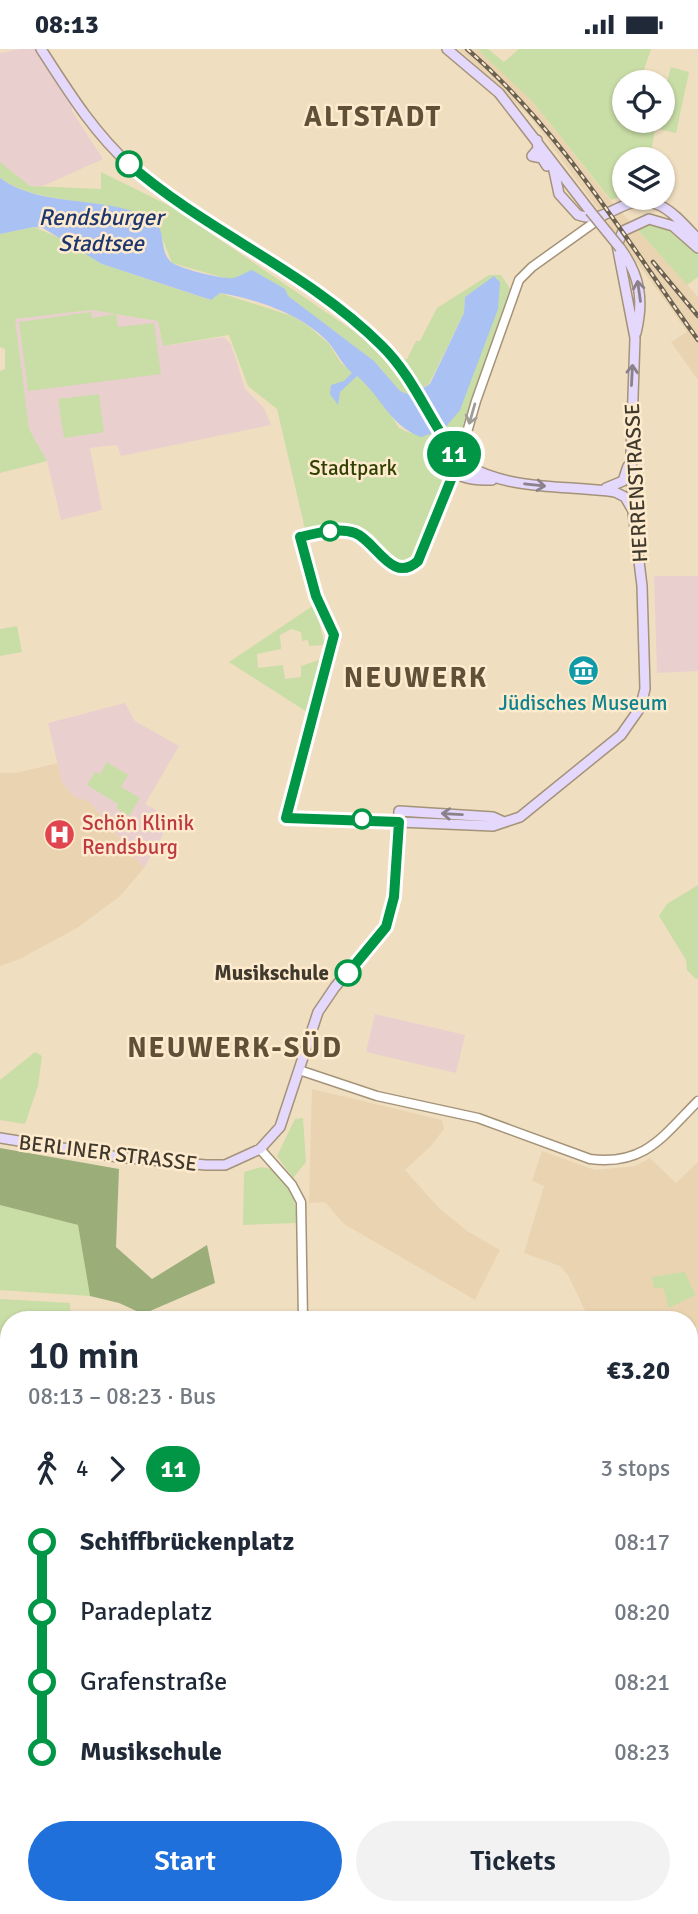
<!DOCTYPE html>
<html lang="en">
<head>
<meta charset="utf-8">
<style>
	:root { --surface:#fff; --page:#f2f2f3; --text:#1f2937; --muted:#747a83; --accent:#2070db }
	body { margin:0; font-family:Signika,sans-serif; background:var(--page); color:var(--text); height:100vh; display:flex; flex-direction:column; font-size:26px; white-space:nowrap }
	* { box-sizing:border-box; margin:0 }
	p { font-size:23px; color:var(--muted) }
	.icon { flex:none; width:38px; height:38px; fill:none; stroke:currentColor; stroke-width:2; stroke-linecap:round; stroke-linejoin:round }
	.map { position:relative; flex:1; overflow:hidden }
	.sheet { position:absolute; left:0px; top:1262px; width:698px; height:604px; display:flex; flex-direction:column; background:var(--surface); border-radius:28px 28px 0 0; box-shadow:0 2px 5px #0004 }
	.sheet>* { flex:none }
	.badge { padding:0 14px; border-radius:23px; font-size:24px; line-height:46px }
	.controls { position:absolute; left:612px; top:21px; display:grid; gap:14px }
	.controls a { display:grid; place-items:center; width:63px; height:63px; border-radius:50%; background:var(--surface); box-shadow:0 2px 5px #0004; font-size:35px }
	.map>.badge { position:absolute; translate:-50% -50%; box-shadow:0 0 0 4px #fff }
	.legs { display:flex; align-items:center; gap:10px; height:77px; padding:0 28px; font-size:23px }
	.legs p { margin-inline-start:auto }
	.headline { display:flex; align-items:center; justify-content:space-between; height:119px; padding:0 28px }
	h1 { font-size:38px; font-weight:600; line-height:52px }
	.button { display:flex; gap:14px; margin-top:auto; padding:14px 28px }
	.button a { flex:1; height:80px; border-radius:42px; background:var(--accent); color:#fff; font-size:28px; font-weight:600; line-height:80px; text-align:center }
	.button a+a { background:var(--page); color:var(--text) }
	ul { padding:0 28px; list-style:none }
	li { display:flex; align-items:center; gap:24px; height:70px; font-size:26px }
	li i { display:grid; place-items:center; width:10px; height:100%; margin:0 9px; background:currentColor }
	li i::after { content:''; width:18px; height:18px; margin:-9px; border:5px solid; border-radius:50%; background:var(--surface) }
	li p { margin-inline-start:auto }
	li:first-child i { background:linear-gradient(#0000 50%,currentColor 0) }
	li:last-child i { background:linear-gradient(currentColor 50%,#0000 0) }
	.status { display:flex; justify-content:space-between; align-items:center; height:49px; padding:0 35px; background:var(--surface); direction:ltr }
	.status svg { height:19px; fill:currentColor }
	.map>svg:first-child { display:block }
</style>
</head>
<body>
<div class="status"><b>08:13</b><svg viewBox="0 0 49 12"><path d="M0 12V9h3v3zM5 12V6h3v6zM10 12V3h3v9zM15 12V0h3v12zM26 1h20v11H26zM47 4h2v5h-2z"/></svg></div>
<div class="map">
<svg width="698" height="1865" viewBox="0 0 698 1865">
	<rect width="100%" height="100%" fill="#f0dec1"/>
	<path fill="#ead3b0" d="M459,0H477L502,22L533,53L606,146L698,248V331L671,293L687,283L669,257L531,69Z
		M58,714L62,734L76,748L90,753L144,819L119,848L77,879L20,910L0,917V724H16Z
		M312,1040L442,1071L444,1080L430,1098L405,1121L439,1159L467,1182L500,1201L475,1251L344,1175L325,1153L309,1154Z
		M542,1102L595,1121L635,1117L650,1109L676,1134L698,1113V1276L690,1279V1270H589L568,1226L560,1217L524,1204L544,1137L532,1132Z
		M698,1530V1627L690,1624V1533Z
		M690,1640L698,1643V1865H514L513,1857H690Z"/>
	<path fill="#eacfcf" d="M20,0H40L71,48L72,62L103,110L43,137H30L0,114V4Z
		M91,261L158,272L163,297L224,288L231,295L245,340L264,359L271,376L121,407L117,396L90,399L102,461L61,471L47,412L29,380L14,270Z
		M654,527H698V622L657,624Z
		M125,654L135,672L179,697L145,755L172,770L144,819L90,753L75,748L62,734L48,674Z
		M375,965L465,986L456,1024L366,1003Z"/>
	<path fill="#c9dda6" d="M477,0H488L504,13L519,0H651L640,33H625V72L655,81L650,110H625V146L611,151L533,53Z
		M671,18L689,23L676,84L658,80L660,72H663V47Z
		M0,113L30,137L101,140V123L172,158L358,285L376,300L404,336L413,327L402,311L407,310L416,292H420L437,259L489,226H501L510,240L455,400L443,378C477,351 472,281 477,240L465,248L464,264L429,335L410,346L400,342L374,312L287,247L172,214L155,171C105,147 40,158 0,129Z
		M644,173L661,175L698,205V228L687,236L635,178Z
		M34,178L69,193L102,215L210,251L220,244L292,267L307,276L329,295L341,314L376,343L399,379L410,384H431L447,419L446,432L415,510C391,527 378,491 360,483C343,476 323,477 305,480L277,360L248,337L229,286L163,297L158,272L91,261L15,270L29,380L47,412L0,424V322L5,320V300L0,298V185Z
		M91,263L92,269L116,265L118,278L154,274L161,325L28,342L19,273Z
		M99,345L104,383L64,389L58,350Z
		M311,558L316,561L325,596L309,597L308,591L302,592L301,583L291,580L280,586L281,600L257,605L258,619L283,616L285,630L301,628V617L322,610L307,663L229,613Z
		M17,577L22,603L0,607V580Z
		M107,713L128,726L121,738L140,749L129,767L116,759L118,755L87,736L95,723L100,725Z
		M698,836V929L696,930L687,921L686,911L659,867L667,855Z
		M35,1003L42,1007L38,1037L25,1075L0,1071V1031Z
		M303,1069L306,1113L293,1129L277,1107L295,1070Z
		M261,1118C288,1120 297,1152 297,1174L243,1176L244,1123Z
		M0,1156L78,1176L90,1247L0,1241Z
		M685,1223L695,1246L669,1259L663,1238L654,1240L652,1228Z
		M0,1250L70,1254L71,1270H9V1472L0,1475Z"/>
	<path fill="#9bae79" d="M0,1099L119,1120L116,1198L152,1230L207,1196L215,1234L143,1265L119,1254L90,1247L78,1176L0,1156Z"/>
	<path fill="#a9c1f3" d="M0,129C41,159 101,146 148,168C169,177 157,200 171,213C177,219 225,231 233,229C239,228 246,223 252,221L285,240L288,247L374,312L400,342L410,346L430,335L464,264L465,248L494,227L500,233L498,260L460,361L444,380L421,388C390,377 382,348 357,327L340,343L338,356L330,345L331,336L344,332L352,324C342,315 337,304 329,294C303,266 257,250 220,244L211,251L102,215L43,179L34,178L0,185Z
		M698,1297V1445L690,1447V1299Z
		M9,1499V1608L0,1610V1502Z"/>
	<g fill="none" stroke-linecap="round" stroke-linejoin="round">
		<path stroke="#1d3670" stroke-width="2" stroke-dasharray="9 7" stroke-linecap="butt" d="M690,1356L698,1363"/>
		<defs>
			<path id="tertiary" d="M459,411L476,352L519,231L532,218L602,168
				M299,1021L377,1047L478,1069L590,1110C645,1117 663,1087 698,1052
				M260,1100L292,1136L301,1153L303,1270
				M0,1480L9,1478
				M690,1631L698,1634
				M311,1857L312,1865"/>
			<path id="secondary" d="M41,0C68,42 94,84 131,117C208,184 308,224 381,296C396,310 413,332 422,350C434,372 443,403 466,416C511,442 565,436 615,443L625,448L632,460
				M447,0L499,44L590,162
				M537,91L538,100L532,107L542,109L547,117
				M553,117L559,145L578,166C610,178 625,139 661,157C675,164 687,179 698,190
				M620,199C640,226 644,251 636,284
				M441,389C448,425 456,431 492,431
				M606,439L623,432L628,417
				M399,773L493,777L520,768L621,686L640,659L645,640L642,537L633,463L631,405L635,289L617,196L623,182L649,170L673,177L698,199
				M0,1089L118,1108L206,1116H225L260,1100L280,1078L318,963L335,938L386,878L394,848L399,762L493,768L504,773"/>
		</defs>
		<use href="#tertiary" stroke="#a49378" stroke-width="11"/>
		<use href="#secondary" stroke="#a49378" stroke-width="12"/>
		<use href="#tertiary" stroke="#fff" stroke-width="8"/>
		<use href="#secondary" stroke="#e4d8fd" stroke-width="9"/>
		<defs>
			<path id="rail" d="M467,0C561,81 626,191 698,291
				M653,213L698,267"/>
		</defs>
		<use href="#rail" stroke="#6b6151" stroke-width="4.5"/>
		<use href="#rail" stroke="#feebce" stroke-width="2" stroke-dasharray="5" stroke-linecap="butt"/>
		<defs>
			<path id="secondary-bridge" d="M590,162L620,199"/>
		</defs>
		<use href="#secondary-bridge" stroke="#a49378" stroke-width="12" stroke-linecap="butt"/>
		<use href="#secondary-bridge" stroke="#e4d8fd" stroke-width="9"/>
	</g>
	<defs><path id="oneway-shaft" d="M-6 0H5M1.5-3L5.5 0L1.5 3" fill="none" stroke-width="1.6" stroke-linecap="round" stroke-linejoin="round" transform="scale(1.75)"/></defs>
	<g stroke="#8a818b">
		<use href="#oneway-shaft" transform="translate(639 242) rotate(-98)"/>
		<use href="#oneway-shaft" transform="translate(632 326) rotate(-87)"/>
		<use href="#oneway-shaft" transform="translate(535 436) rotate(6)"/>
		<use href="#oneway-shaft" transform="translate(452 765) rotate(-177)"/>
	</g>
	<use stroke="#a09c96" href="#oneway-shaft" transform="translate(472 365) rotate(106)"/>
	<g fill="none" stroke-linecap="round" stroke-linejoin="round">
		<defs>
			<path id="line-1" d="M129,115C207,183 308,223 381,296C415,329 430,374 459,411L418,512C392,536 376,492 355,484C338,478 318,484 300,488L316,547L334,586L286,769L399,773L394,848L386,878L348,924"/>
		</defs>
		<use href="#line-1" stroke="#fff" stroke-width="16"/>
		<use href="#line-1" stroke="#009646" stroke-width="10"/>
	</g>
	<defs>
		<symbol id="museum-disc" viewBox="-11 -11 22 22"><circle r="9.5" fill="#0f9aa8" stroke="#feebce"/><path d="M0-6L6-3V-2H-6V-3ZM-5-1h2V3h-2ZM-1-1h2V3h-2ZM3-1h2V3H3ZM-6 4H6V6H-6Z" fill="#fff"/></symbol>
		<symbol id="hospital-disc" viewBox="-11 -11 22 22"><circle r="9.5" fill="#e0444e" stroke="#feebce"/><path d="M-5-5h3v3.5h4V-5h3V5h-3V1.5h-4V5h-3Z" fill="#fff"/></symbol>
	</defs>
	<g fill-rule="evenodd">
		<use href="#museum-disc" x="566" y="604" width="35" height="35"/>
		<use href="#hospital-disc" x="42" y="768" width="35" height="35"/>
	</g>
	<g fill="#fff" stroke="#009646" stroke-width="3.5">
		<circle cx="129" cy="115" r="12"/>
		<circle cx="330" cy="482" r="9"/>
		<circle cx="362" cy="770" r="9"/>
		<circle cx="348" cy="924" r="12"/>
	</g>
	<g text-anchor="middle" stroke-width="5" stroke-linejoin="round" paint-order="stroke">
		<g font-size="21" fill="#304002" stroke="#feebce">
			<text x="353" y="426">Stadtpark</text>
		</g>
		<g font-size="21" fill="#40392d" stroke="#feebce">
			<text transform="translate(636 434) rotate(-93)" y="7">HERRENSTRASSE</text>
			<text transform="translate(108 1104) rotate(7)" y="7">BERLINER STRASSE</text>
		</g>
		<g font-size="21" fill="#0d838f" stroke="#feebce">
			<text x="583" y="661">Jüdisches Museum</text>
		</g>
		<g font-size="21" fill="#be3a42" stroke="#feebce" text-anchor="start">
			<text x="82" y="781">Schön Klinik<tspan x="82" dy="24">Rendsburg</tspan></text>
		</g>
		<g font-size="21" font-weight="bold" fill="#40392d" stroke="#feebce" text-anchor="end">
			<text x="329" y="931">Musikschule</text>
		</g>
		<g font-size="23" font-style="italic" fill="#1d3670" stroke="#feebce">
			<text x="101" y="176">Rendsburger<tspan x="101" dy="26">Stadtsee</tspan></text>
		</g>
		<g font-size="28" font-weight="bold" letter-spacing="2" fill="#5f5037" stroke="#feebce">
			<text x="373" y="77">ALTSTADT</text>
			<text x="416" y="638">NEUWERK</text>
			<text x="235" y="1008">NEUWERK-SÜD</text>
		</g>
	</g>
</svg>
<div class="controls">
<a><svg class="icon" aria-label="locate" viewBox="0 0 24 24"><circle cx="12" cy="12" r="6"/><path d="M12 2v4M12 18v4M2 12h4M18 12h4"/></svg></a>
<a><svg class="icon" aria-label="layers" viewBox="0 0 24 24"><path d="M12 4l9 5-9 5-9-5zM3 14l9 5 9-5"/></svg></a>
</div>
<b class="badge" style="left:454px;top:405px;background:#009646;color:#fff">11</b>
<section class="sheet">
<div class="headline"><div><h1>10 min</h1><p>08:13 – 08:23 · Bus</p></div><b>€3.20</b></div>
<div class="legs"><svg class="icon" aria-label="walk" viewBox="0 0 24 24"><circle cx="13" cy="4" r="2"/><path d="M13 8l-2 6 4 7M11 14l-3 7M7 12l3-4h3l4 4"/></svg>4<svg class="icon" aria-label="forward" viewBox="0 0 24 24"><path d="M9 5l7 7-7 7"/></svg><b class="badge" style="background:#009646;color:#fff">11</b><p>3 stops</p></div>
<ul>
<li><i style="color:#009646"></i><b>Schiffbrückenplatz</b><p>08:17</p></li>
<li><i style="color:#009646"></i><span>Paradeplatz</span><p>08:20</p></li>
<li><i style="color:#009646"></i><span>Grafenstraße</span><p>08:21</p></li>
<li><i style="color:#009646"></i><b>Musikschule</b><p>08:23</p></li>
</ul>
<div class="button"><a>Start</a><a>Tickets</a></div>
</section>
</div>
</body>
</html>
